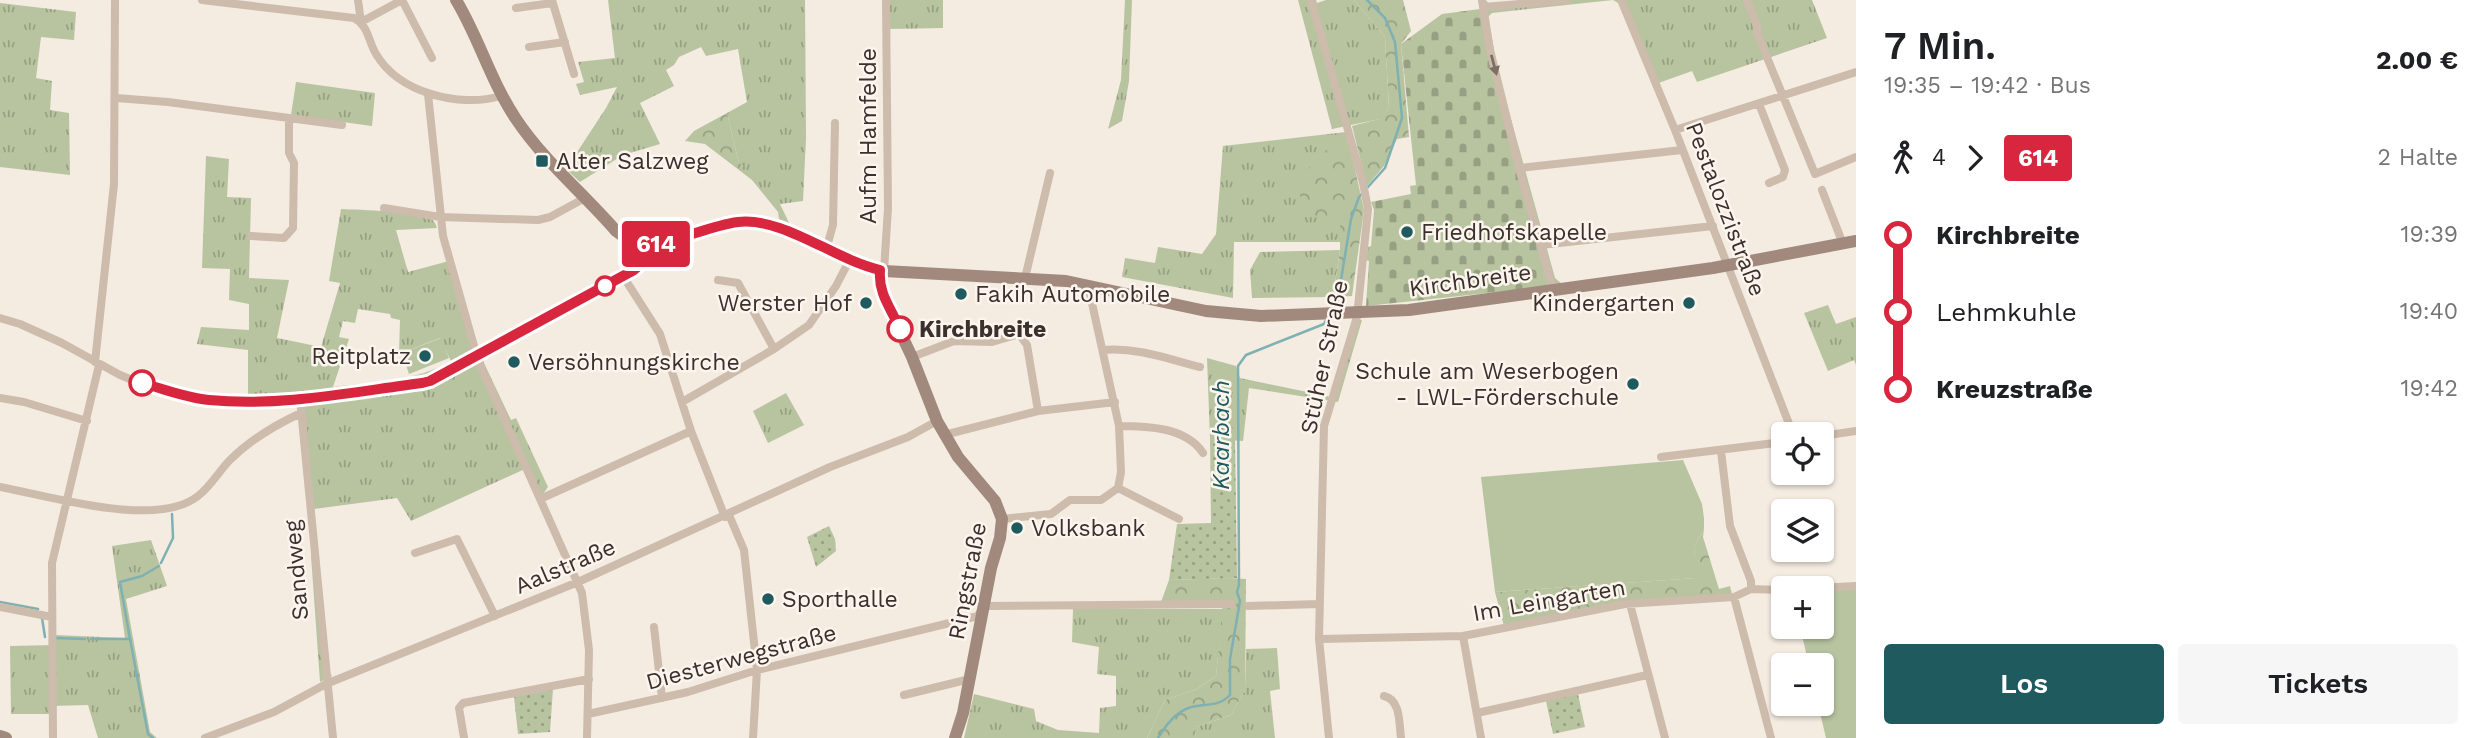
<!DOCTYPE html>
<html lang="de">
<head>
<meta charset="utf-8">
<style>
	:root { --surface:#fff; --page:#f6f6f6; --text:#202124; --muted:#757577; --accent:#1f5a5e }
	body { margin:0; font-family:"Work Sans",sans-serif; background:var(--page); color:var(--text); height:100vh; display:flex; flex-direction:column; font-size:26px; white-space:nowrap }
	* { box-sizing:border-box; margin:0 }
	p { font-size:23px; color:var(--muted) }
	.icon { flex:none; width:38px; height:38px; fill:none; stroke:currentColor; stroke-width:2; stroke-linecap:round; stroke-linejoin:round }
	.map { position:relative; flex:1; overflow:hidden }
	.sheet { display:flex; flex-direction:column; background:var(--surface); width:630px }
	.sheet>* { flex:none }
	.badge { padding:0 14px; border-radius:5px; font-size:24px; line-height:46px }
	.tools { position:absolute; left:1771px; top:422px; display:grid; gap:14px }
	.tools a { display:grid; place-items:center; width:63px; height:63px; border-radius:7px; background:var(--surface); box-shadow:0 2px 5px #0004; font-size:35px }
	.map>.badge { position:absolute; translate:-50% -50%; box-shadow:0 0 0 4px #fff }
	.legs { display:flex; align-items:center; gap:10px; height:77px; padding:0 28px; font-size:23px }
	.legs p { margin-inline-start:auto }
	.head { display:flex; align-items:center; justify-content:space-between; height:119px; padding:0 28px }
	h1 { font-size:38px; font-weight:600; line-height:52px }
	.cta { display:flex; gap:14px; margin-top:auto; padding:14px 28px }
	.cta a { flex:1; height:80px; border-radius:7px; background:var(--accent); color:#fff; font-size:28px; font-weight:600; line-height:80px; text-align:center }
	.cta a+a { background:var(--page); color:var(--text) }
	ul { padding:0 28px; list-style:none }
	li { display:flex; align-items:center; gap:24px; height:77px; font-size:26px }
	li i { display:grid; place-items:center; width:10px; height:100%; margin:0 9px; background:currentColor }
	li i::after { content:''; width:18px; height:18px; margin:-9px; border:5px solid; border-radius:50%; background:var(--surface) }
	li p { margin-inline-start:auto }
	li:first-child i { background:linear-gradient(#0000 50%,currentColor 0) }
	li:last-child i { background:linear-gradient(currentColor 50%,#0000 0) }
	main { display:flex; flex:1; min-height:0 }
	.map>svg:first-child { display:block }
</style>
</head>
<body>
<main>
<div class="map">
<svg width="1856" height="738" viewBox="0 0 1856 738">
	<defs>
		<pattern id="grass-tufts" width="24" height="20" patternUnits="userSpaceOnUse" patternTransform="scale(1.75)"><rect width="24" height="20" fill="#b8c4a0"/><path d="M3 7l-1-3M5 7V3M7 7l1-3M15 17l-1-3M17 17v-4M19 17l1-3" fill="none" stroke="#97a083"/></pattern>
		<pattern id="forest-crowns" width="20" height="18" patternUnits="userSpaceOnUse" patternTransform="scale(1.75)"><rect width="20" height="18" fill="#b8c4a0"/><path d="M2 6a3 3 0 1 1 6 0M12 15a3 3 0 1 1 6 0" fill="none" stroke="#97a083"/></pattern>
		<pattern id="cemetery-stones" width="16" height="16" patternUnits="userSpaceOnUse" patternTransform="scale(1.75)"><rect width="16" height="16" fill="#b8c4a0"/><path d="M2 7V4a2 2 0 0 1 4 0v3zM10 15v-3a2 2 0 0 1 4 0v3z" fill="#97a083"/></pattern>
		<pattern id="park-dots" width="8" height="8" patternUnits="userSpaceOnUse" patternTransform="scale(1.75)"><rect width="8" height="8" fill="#b8c4a0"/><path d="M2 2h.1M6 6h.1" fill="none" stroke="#97a083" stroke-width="1.8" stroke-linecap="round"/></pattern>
	</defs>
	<rect width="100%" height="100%" fill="#f4ebe1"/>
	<path fill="url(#grass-tufts)" fill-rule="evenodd" d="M608,0H805L806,138L803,201L780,204L790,225L779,219L778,212L752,180L739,170L743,166L739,163L727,113L747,102L738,49L706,56L701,47L679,57L674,65L666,70L674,86L640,103L660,144L623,155L580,182L566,169L606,108L617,87L580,95L576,84L584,82L578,62L615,58Z
		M889,0H943V28L889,29Z
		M1125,0H1132L1129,81L1122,121L1108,129L1121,80Z
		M1298,0H1316L1317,3L1326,0H1354L1385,37L1389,108L1380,119L1332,129Z
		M1478,0H1485L1490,4L1526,0H1812L1827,38L1697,82L1692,71L1653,85L1620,4L1613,0L1492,13L1488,17L1498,72L1555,278L1562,284L1544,286Z
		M0,3L76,12L74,40L41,37L36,78L52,81L50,110L69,113L70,175L0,167Z
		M296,82L375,93L372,126L291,115Z
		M1346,132L1350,146L1340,242H1234L1233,298L1122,277L1125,258L1155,263L1158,247L1202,254L1216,234L1223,146Z
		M206,156L229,159L227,197L251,198L249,278L289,280L277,338L321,347L340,283L329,281L341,209C361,210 416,211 431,219C436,223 435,223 437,228L396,230L408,272L449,261L474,348L484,356V363L511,420L516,418L548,487L541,497L527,468L411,521L397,498L314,509L329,672L332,676L320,682L311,555L313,554L298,405L248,408V350L197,344L201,327L249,330V304L229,300L230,269L202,268ZM358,309L390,314L391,318L400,320L399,354L440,338L451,361C415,382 374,382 333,387L349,339L339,337L343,321L355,323Z
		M1340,250L1333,297L1252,298L1250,270L1260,252Z
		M1828,305L1836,324L1856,317V365L1854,360L1828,371L1804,313Z
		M1354,320H1362L1338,402L1249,388L1243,441L1210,439L1207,358L1236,366L1240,378L1331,397Z
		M786,393L804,425L768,443L753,411Z
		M151,540L167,586L126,599L150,732L157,738H98L88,705L51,706V714H11L10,646L55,645L56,635L125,638L112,546Z
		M1073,609H1223L1216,676L1197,689L1165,700L1147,738H964L974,694L1034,709L1036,721L1058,730L1099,733L1100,708L1116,706V676L1097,674L1099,647L1072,642Z
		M1277,648L1280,689L1270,691L1275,738H1195L1196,727L1231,715L1245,690L1246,649Z"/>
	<path fill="url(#forest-crowns)" d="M1354,0H1403L1411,31L1401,44L1409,137L1397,139L1384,166L1367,186L1352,126L1379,119L1389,108L1385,37Z
		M727,113L739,163L744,166L739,170L705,144L685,141L694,131Z
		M1350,146L1364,210L1352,296L1333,297L1340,250V218L1299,217L1301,177L1323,151Z
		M1704,529L1703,537L1719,589L1730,586L1732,594L1627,602L1504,626L1495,592L1696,578L1694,547Z
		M1228,578L1246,579L1245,690L1231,715L1196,727L1195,738H1147L1165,700L1197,689L1216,676L1223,601L1161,602L1169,580Z"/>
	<path fill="url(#cemetery-stones)" d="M1480,9L1548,278L1544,286L1527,289L1366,306L1369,261L1366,260L1368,247L1371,246L1374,210L1371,202L1411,194L1410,186L1416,185L1401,44L1442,14Z"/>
	<path fill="url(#park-dots)" d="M1210,439L1235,440L1237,578L1169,580L1177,524L1211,523Z
		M829,526L835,539L836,551L816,567L807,537Z
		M553,689L550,732L518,734L514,697Z
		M1578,694L1585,727L1553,734L1546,701Z"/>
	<path fill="#b8c4a0" d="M441,338L449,358L409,374L402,353Z
		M1683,460L1702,504L1704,518V529L1694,547L1697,578L1495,592L1481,477Z
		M1856,587V738H1826L1818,704H1822V665H1809L1800,627L1822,626V589Z"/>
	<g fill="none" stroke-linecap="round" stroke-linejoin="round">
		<path stroke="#7fb0b2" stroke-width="2.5" d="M1333,310L1337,304L1351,219L1359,197L1385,168L1402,118L1395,42L1385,18L1367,0
			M161,563L173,538L172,514
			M0,602L38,609
			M42,618L45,637
			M55,638L85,639
			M91,639H130L148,734L153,738
			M130,639L120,582L142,576L159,566
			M1158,738C1165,727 1173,715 1186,709C1201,702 1217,709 1230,695V659L1240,601L1237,592L1239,585L1238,366L1246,355L1324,324L1327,318"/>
		<path stroke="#cdbbac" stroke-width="8" d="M202,0L354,18C369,26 368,41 376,54C399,93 459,108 501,96
			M358,0L361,22L402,0L432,58
			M552,0L574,74
			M1311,0L1363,183L1368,209L1357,317L1324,426L1319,639L1329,738
			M1482,0L1490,50L1519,168L1553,290
			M1621,0L1675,130L1793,434
			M1747,0L1758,29L1757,33L1815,174L1856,157
			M1484,7L1566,0
			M516,8L552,3
			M529,47L565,42
			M428,94L443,236L478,360L582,593L589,650L587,738
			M116,98L168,102L342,125
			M1759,104L1785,170L1783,177L1769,183
			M1675,130L1856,72
			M1519,168L1682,150
			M1822,190L1843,244
			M384,208L440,217L538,220L550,217L585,198
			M251,236L284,238L293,228L294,163L289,153V118
			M1541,245L1713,226
			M826,250L833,225L835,123
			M884,271L888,208L886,0
			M623,276L660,334L691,431L725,517
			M1025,278L1050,173
			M718,280L738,283L774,349
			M0,318L20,324L62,343L120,375L137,382L197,398L275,402L430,381L634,270L642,263L648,245
			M1103,350C1137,347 1168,359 1200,367
			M912,357L954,341L992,342L1019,334L1027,345L1038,411
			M95,362L114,184L115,0
			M0,398L24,402L87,421
			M300,399L333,738
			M682,402L774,349L809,325L836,286L849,261
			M1119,426C1147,426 1186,427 1203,453
			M944,435L1038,411L1115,402
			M1822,436L1856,431
			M1721,451L1730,526L1751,581V589
			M1661,457L1783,442
			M0,487C49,496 157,529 198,496C211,486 219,471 230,460C251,439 275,425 301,413
			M1118,488L1179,519
			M540,499L691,431
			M729,515L744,550L757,670L753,738
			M1002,519L1051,514L1070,500H1101L1118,488L1121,472L1119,426L1088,285
			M415,553L457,539L495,616
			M1817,588L1856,586
			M1734,597L1771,738
			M1630,604L1665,738
			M1248,606L1319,604
			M0,607L52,617
			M654,627L662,698
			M1463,636L1481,738
			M1319,639L1463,636L1625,604L1734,597L1751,589L1783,590
			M904,695L970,679
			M1384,696C1401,700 1399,723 1401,738
			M1477,713L1647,675
			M588,714L688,692L757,670L978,616L983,607L988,606L1232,604
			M53,738L52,563L99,365
			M205,738L274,712L326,684L578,582L830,467L908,437L937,421
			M464,738L459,708L463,703L589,679"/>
		<path stroke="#a18a7d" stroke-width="12" d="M456,0C479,38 491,82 516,119C544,161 584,194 616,231L628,240L648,245L663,244L716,227L738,222L775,225L849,261L884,271L1066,281L1206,311L1261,316L1409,310L1713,268L1856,241
			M880,270L879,283L882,294L912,357L937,421L958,457L995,501L1002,519L1000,538L991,568L963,713L955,738
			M0,736L6,738"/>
	</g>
	<defs><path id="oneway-solid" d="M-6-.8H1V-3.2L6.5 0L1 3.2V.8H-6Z" transform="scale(1.75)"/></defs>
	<use fill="#7d6f65" href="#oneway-solid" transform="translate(1494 65) rotate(75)"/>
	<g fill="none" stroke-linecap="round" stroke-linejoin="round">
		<defs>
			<path id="line-1" d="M142,383C164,389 186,398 209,400C280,407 352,392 422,383L430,381L634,270L642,263L648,245C679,242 707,226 738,222C784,217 833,259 880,270C878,294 891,308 900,329"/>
		</defs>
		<use href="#line-1" stroke="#fff" stroke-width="16"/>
		<use href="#line-1" stroke="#d7263d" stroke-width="10"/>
	</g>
	<g fill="#1f5a5e" stroke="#fbf5ee" stroke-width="2.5">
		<rect x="535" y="154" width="14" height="14" rx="3.5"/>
		<circle cx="1407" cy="232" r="7"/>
		<circle cx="961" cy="294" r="7"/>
		<circle cx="866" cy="303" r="7"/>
		<circle cx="1689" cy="303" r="7"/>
		<circle cx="425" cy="356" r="7"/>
		<circle cx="514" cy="362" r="7"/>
		<circle cx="1633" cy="384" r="7"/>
		<circle cx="1017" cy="528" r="7"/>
		<circle cx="768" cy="599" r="7"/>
	</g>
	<g fill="#fff" stroke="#d7263d" stroke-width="3.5">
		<circle cx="605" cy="286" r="9"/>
		<circle cx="900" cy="329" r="12"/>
		<circle cx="142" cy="383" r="12"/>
	</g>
	<g text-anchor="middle" stroke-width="5" stroke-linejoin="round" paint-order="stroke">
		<g font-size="23" fill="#3b302b" stroke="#fbf5ee">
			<text transform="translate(868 136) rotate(-90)" y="8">Aufm Hamfelde</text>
			<text transform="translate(1726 209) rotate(69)" y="8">Pestalozzistraße</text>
			<text transform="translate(1470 280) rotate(-8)" y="8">Kirchbreite</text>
			<text transform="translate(1324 357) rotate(-78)" y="8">Stüher Straße</text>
			<text transform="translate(565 566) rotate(-23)" y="8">Aalstraße</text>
			<text transform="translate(296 570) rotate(-95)" y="8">Sandweg</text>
			<text transform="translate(967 581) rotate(-79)" y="8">Ringstraße</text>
			<text transform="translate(1549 600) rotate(-10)" y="8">Im Leingarten</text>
			<text transform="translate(741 657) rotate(-15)" y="8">Diesterwegstraße</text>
		</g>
		<g font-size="23" fill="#3b302b" stroke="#fbf5ee" text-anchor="start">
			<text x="556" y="169">Alter Salzweg</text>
			<text x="1421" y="240">Friedhofskapelle</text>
			<text x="975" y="302">Fakih Automobile</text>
			<text x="852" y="311" text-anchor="end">Werster Hof</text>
			<text x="1675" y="311" text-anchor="end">Kindergarten</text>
			<text x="411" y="364" text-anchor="end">Reitplatz</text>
			<text x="528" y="370">Versöhnungskirche</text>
			<text x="1619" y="379" text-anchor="end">Schule am Weserbogen<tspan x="1619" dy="26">- LWL-Förderschule</tspan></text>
			<text x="1031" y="536">Volksbank</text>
			<text x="782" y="607">Sporthalle</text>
		</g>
		<g font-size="23" font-weight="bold" fill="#3b302b" stroke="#fbf5ee" text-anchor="start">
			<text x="919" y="337">Kirchbreite</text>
		</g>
		<g font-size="24" font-style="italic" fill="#1f5a5e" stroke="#fbf5ee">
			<text transform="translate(1221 435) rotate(-90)" y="8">Kaarbach</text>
		</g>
	</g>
</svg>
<div class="tools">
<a><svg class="icon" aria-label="locate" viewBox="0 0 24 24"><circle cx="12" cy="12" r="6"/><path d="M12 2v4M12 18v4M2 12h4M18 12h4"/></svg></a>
<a><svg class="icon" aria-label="layers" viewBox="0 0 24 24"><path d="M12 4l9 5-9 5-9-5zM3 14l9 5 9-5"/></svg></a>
<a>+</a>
<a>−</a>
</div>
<b class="badge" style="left:656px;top:244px;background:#d7263d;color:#fff">614</b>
</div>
<section class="sheet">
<div class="head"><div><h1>7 Min.</h1><p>19:35 – 19:42 · Bus</p></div><b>2.00 €</b></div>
<div class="legs"><svg class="icon" aria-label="walk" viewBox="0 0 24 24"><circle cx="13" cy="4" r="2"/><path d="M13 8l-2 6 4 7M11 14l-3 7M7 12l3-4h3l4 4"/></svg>4<svg class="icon" aria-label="forward" viewBox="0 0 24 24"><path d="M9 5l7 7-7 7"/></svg><b class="badge" style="background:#d7263d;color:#fff">614</b><p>2 Halte</p></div>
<ul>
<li><i style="color:#d7263d"></i><b>Kirchbreite</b><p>19:39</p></li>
<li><i style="color:#d7263d"></i><span>Lehmkuhle</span><p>19:40</p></li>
<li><i style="color:#d7263d"></i><b>Kreuzstraße</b><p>19:42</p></li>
</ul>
<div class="cta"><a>Los</a><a>Tickets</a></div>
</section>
</main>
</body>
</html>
